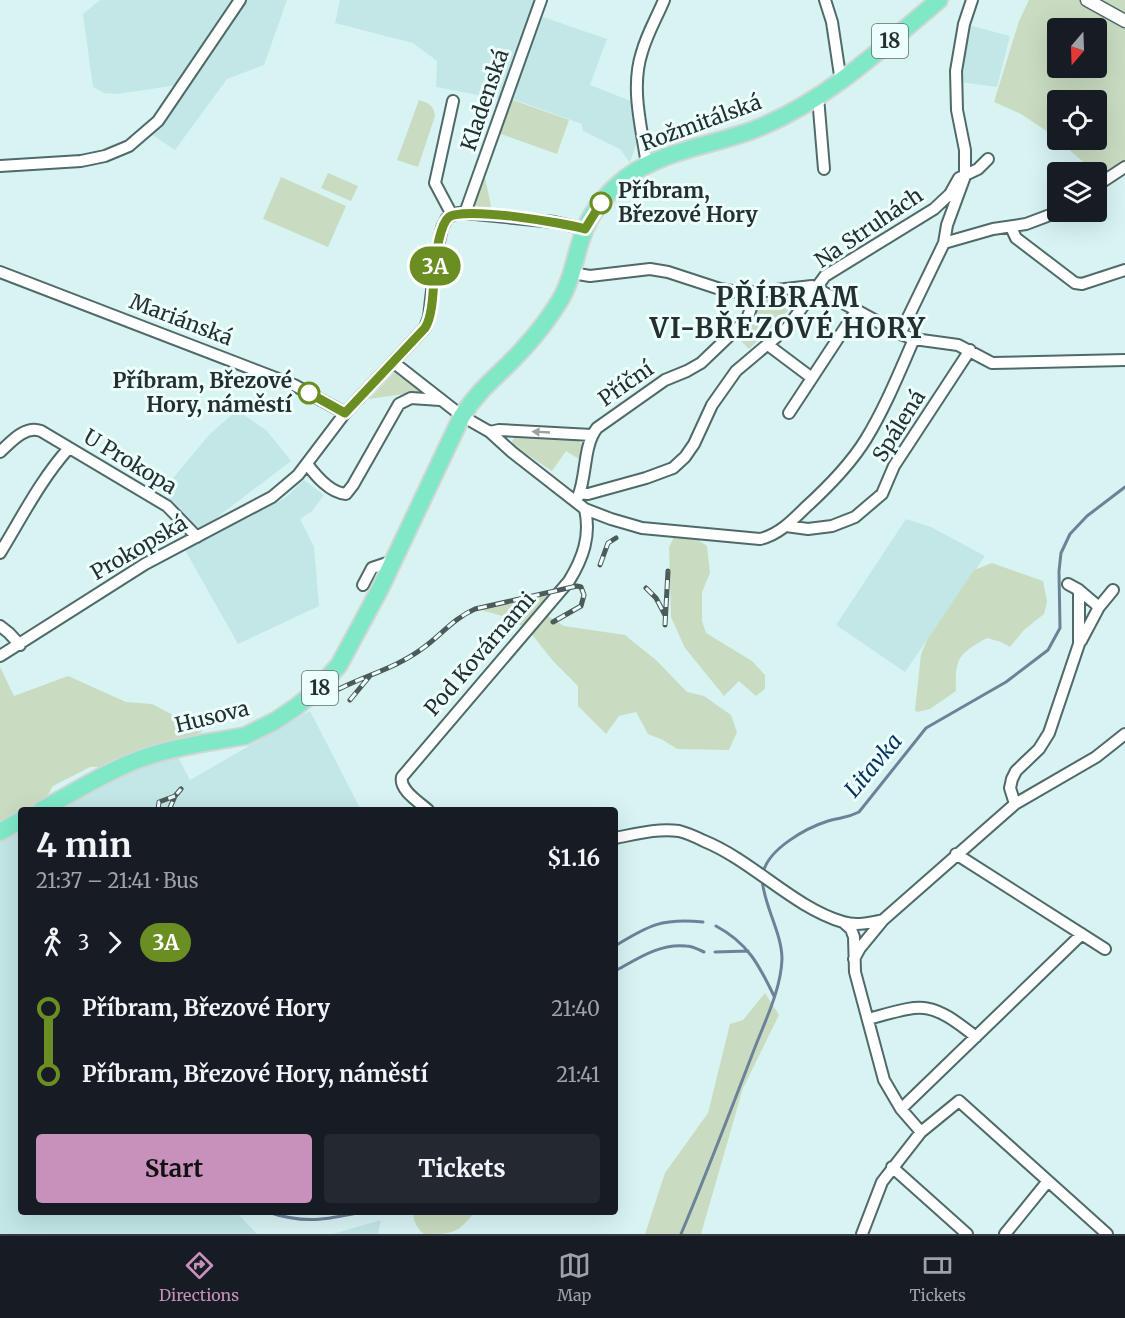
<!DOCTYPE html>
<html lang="en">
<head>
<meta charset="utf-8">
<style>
	:root { --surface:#171b24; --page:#242831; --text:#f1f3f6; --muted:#9ea1a6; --line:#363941; --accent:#c791bc }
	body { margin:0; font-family:Merriweather,serif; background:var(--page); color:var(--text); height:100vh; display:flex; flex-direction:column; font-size:22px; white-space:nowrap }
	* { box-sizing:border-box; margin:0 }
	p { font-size:20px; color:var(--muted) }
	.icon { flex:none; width:33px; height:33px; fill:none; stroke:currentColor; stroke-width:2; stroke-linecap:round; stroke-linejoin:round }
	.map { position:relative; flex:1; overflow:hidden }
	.sheet { position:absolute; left:18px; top:807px; width:600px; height:408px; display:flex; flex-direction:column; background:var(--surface); border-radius:6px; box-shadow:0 6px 24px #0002 }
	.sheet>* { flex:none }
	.badge { padding:0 12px; border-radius:20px; font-size:21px; line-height:39px }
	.needle { width:39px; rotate:199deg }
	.fabs { position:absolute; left:1047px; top:18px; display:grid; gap:12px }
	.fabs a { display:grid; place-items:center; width:60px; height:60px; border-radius:6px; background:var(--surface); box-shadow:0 6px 24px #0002; font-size:30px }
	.map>.badge { position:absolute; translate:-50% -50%; box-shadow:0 0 0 3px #fff }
	.legs { display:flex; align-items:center; gap:9px; height:66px; padding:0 18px; font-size:20px }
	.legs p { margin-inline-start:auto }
	.summary { display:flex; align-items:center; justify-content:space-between; height:102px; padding:0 18px }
	h1 { font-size:33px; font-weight:700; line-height:45px }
	.primary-button { display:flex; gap:12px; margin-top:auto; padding:12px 18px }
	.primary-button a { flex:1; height:69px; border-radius:6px; background:var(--accent); color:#111; font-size:24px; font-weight:700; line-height:69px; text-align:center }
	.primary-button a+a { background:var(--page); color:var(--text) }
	ul { padding:0 18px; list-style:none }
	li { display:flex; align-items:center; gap:21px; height:66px; font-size:22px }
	li i { display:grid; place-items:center; width:9px; height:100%; margin:0 8px; background:currentColor }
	li i::after { content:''; width:15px; height:15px; margin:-8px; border:4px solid; border-radius:50%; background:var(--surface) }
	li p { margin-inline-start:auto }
	li:first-child i { background:linear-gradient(#0000 50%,currentColor 0) }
	li:last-child i { background:linear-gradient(currentColor 50%,#0000 0) }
	.tab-bar { display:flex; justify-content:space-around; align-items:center; height:84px; border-top:2px solid var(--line); background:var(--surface); font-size:16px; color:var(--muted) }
	.tab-bar a { display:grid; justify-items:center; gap:3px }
	.tab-bar .on { color:var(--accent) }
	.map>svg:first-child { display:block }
</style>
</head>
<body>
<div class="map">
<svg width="1125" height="1234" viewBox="0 0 1125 1234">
	<rect width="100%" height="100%" fill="#d7f4f3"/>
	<path fill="#c2e7e6" d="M100,0H287L264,65L227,79L175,150L151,134L184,84L117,94L104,93L93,87L83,14Z
		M340,0H535L500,99L436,87L437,61L413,43L335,23Z
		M543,17L607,39L590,85L631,101L636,144L630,163L620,149L583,131L582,124L510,98Z
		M968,25L1010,36L997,87L959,82Z
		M237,410L267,431L291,461L195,534L163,490L210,434Z
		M304,480L324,495L312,511L300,519L314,547L319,606L238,644L185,550L285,498Z
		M906,519L931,527L985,556L905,672L836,625Z
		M310,711L361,810H53L126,773L178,757L190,780Z
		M21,826V1212H236L257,1234H0V837Z
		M381,1220L378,1234H332H333Z"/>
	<path fill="#c9dcc1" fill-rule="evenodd" d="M1029,0H1082L1125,23V163L1101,177L1048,132L1021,114L994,102L1019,21ZM1058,28H1096V68H1058ZM1058,100H1096V140H1058Z
		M1092,0H1125V19Z
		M510,99L569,120L557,154L498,133Z
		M419,100C429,103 434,106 435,116L418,167L397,160Z
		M328,173L358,186L351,201L321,188Z
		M483,176L485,177L491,206L490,211L477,209C471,199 479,186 483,176Z
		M281,177L346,206L328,247L263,219Z
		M807,292L749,349L735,335L770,296Z
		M396,370L425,391L369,399Z
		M516,435L570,437L578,440L583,446L579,459L566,451L552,471L513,445L512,441Z
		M674,537L697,539L707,546L710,573L702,592V621L706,633L752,661L765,675V689L756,696L739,681L724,696L685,648L671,617L669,547Z
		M992,563L1043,581L1047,602L1044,614L1024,630L1010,647L1001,642L987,638C958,654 955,658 956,691L930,709L917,712L915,710L921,654L927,640L974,570Z
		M557,594L549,617L564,626L625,635L656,660L687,692L704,696L731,715L737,732L729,750L677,749L663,740L648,734L636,712L619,716L606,734L578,706V686L553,661L534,637L513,619L481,610L524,598Z
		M0,667L14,696L68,676L126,702L152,704L203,731L191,738L156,744L122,761L103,767H90L53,786L46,798L26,810H21V813L0,825Z
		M765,993L779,1015L743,1088L701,1234H645L665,1173L708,1113L730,1024L743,1020Z
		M413,1212H475C456,1234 455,1234 424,1234C417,1229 413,1220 413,1212Z"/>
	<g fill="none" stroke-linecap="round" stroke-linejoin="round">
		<path stroke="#6b8299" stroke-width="3" d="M763,873C768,849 806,828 828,821C842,817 845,819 859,812L926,728L1006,682L1048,650L1060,628L1059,571L1061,553L1070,534L1087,516L1125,487
			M716,926C748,943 759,965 774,996
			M615,946C649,925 662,918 703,922
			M715,952L748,951
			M615,971C637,959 660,943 686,946C693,946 699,950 704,952
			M268,1212C303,1224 326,1220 361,1212
			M681,1234C706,1175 729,1115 752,1055C763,1025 781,991 782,959C782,933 764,906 762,879"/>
		<defs>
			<path id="minor" d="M825,0L832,22L841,82
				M818,97L824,169
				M647,165C642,129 630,88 642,52C647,34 657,17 664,0
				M0,166L81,161L105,156L129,146L158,121L240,0
				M1096,186L1125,167
				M465,213L541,0
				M452,215L435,183L453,101
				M1011,227L1016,238L1075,283L1082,284L1125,270
				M944,243L993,229L1026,224L1058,212
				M0,272L294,385L345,413
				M572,273L590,276L650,269L668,272L720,289L738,292H757L812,286L900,334L914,339L958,345L992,363L1125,360
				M900,334L944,243L947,225L965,176V150L957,110L956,71L964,24L972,0
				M768,345L812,378
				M393,362L462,416L490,432L512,452L585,509L611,519L642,528L760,539C778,535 792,521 805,508C827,488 850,465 866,439C885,408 899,373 914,339
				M789,413L856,311
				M490,432L499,430L592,435
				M0,452C11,442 25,425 41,431L167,506L197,537
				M307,464C316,476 330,493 346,494L353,485L399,404L411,398L440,400
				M580,493L588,494L646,478L673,468L685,457L694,444L712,405L736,371L787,328L825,276L934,209L950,194L959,178L978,169L988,159
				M578,497C587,475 583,446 597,428L665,380L687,371L701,363L747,319L757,292
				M786,526L808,529L832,526L855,517L882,494L894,466L970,350
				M0,553C22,517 41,479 69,448
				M1068,584L1079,590L1099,607
				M363,585L372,568L393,561
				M0,626L9,633L20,645
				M1081,641L1099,607L1113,590
				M0,656L145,564L272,497L298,475L345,413L425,328L429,317L436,255L442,228L447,218L458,213H465L554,222L585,229
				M1015,804L1010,788L1012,779L1016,771L1039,749L1049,733L1079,644V590
				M428,810C419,802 399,790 402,777L569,581C583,558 591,536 585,509
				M615,838C636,834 657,828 679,831C687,833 696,837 704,841C753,861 793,907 843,922C856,926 870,923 883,920
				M956,854L1105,949
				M843,922L851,929L854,937L855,972L884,1080L901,1109L921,1132L882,1182L862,1234
				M854,959L860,948L883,920L1015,804L1096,757L1125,734
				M868,1019C924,1004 928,999 976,1037
				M901,1109L1082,934
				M921,1132L959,1101L1048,1181L1005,1234
				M892,1167L967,1234
				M1048,1181L1107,1234"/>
			<path id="tertiary" d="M1087,0L1125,21"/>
			<path id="primary" d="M41,810C73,793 105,772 140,759C173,747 210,742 245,736L275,721L296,707L316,691L339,665L380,589L462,416C481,386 501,374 523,349C536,335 549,318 559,302C573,280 575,253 585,229C593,209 610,190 627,177C667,148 719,145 763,126C831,97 883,47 939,0
				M0,832L21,820"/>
		</defs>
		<use href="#minor" stroke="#506969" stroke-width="14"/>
		<use href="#tertiary" stroke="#506969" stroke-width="15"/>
		<use href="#primary" stroke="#d3d5d5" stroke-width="20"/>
		<use href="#minor" stroke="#fff" stroke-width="10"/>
		<use href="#tertiary" stroke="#fff" stroke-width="12"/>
		<use href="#primary" stroke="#7fe9c7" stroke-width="16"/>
		<defs>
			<path id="rail" d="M600,565L608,543L616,538
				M646,588L656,598L665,615
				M665,625L668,571
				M339,689C367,675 398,667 423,648C441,635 454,618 475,609L577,586L581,587L584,595L581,606L553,622
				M350,700L369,677
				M158,810L159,802L175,796
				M169,810L175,796L181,789"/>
		</defs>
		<use href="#rail" stroke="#4c5b5a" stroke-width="5"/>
		<use href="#rail" stroke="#edfefe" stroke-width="3" stroke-dasharray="9" stroke-linecap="butt"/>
	</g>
	<defs><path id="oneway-solid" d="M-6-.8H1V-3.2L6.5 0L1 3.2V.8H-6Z" transform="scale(1.5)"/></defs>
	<use fill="#9ca1a1" href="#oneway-solid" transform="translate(541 432) rotate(-177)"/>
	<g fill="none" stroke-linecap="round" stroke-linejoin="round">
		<defs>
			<path id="line-1" d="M309,393L345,413L425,328C434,314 433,283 435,265C436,254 440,224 449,217C463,206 565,223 585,229L601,203"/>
		</defs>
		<use href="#line-1" stroke="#fff" stroke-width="14"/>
		<use href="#line-1" stroke="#6b8e23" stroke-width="9"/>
	</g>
	<g fill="#fff" stroke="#6b8e23" stroke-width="3">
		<circle cx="601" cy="203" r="10"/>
		<circle cx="309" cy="393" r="10"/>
	</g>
	<g text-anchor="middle" stroke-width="6" stroke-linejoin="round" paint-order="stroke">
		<g fill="#edfefe" stroke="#606d6c" stroke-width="1.5">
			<rect x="872" y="24" width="36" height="34" rx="4.5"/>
			<rect x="302" y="671" width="36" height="34" rx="4.5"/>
		</g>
		<g font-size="20" font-weight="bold" fill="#242f2e">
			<text x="890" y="48">18</text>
			<text x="320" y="695">18</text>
		</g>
		<g font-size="21" fill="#242f2e" stroke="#edfefe">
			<text transform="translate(485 100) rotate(-71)" y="7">Kladenská</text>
			<text transform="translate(701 123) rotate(-20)" y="7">Rožmitálská</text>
			<text transform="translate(869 228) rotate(-34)" y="7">Na Struhách</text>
			<text transform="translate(181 320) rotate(21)" y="7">Mariánská</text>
			<text transform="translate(626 384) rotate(-35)" y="7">Příční</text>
			<text transform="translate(899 426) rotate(-58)" y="7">Spálená</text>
			<text transform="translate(130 462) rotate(31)" y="7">U Prokopa</text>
			<text transform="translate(139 548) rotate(-30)" y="7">Prokopská</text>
			<text transform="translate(480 654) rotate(-49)" y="7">Pod Kovárnami</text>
			<text transform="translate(212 717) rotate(-14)" y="7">Husova</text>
		</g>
		<g font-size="21" font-weight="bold" fill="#242f2e" stroke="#edfefe" text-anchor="start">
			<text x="618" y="198">Příbram,<tspan x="618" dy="24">Březové Hory</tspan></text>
			<text x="292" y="388" text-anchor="end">Příbram, Březové<tspan x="292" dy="24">Hory, náměstí</tspan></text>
		</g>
		<g font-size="22" font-style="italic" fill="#06315c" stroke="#edfefe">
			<text transform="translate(873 765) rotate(-50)" y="8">Litavka</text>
		</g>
		<g font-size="27" font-weight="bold" letter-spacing="1.5" fill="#242f2e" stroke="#edfefe">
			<text x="788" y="307">PŘÍBRAM<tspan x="788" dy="31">VI-BŘEZOVÉ HORY</tspan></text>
		</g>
	</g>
</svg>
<div class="fabs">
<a><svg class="needle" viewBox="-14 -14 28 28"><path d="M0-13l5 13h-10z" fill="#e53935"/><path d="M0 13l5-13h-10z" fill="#9ea1a6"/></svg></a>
<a><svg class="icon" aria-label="locate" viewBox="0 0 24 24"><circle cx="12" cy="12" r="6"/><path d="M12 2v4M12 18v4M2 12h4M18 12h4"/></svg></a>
<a><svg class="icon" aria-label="layers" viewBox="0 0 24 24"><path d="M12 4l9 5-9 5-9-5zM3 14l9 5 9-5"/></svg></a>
</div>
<b class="badge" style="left:435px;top:266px;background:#6b8e23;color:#fff">3A</b>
<section class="sheet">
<div class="summary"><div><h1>4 min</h1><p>21:37 – 21:41 · Bus</p></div><b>$1.16</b></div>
<div class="legs"><svg class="icon" aria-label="walk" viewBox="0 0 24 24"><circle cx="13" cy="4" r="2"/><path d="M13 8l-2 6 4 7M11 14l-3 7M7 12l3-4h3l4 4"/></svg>3<svg class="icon" aria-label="forward" viewBox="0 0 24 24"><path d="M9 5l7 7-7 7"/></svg><b class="badge" style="background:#6b8e23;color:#fff">3A</b></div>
<ul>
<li><i style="color:#6b8e23"></i><b>Příbram, Březové Hory</b><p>21:40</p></li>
<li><i style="color:#6b8e23"></i><b>Příbram, Březové Hory, náměstí</b><p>21:41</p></li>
</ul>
<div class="primary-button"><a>Start</a><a>Tickets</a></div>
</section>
</div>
<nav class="tab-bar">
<a class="on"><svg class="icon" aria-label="directions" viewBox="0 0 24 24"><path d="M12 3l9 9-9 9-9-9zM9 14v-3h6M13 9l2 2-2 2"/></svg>Directions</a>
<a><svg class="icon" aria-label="map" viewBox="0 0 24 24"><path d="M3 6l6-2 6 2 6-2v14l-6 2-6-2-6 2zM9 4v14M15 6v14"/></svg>Map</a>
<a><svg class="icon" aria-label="tickets" viewBox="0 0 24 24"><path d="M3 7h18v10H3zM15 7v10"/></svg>Tickets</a>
</nav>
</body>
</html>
